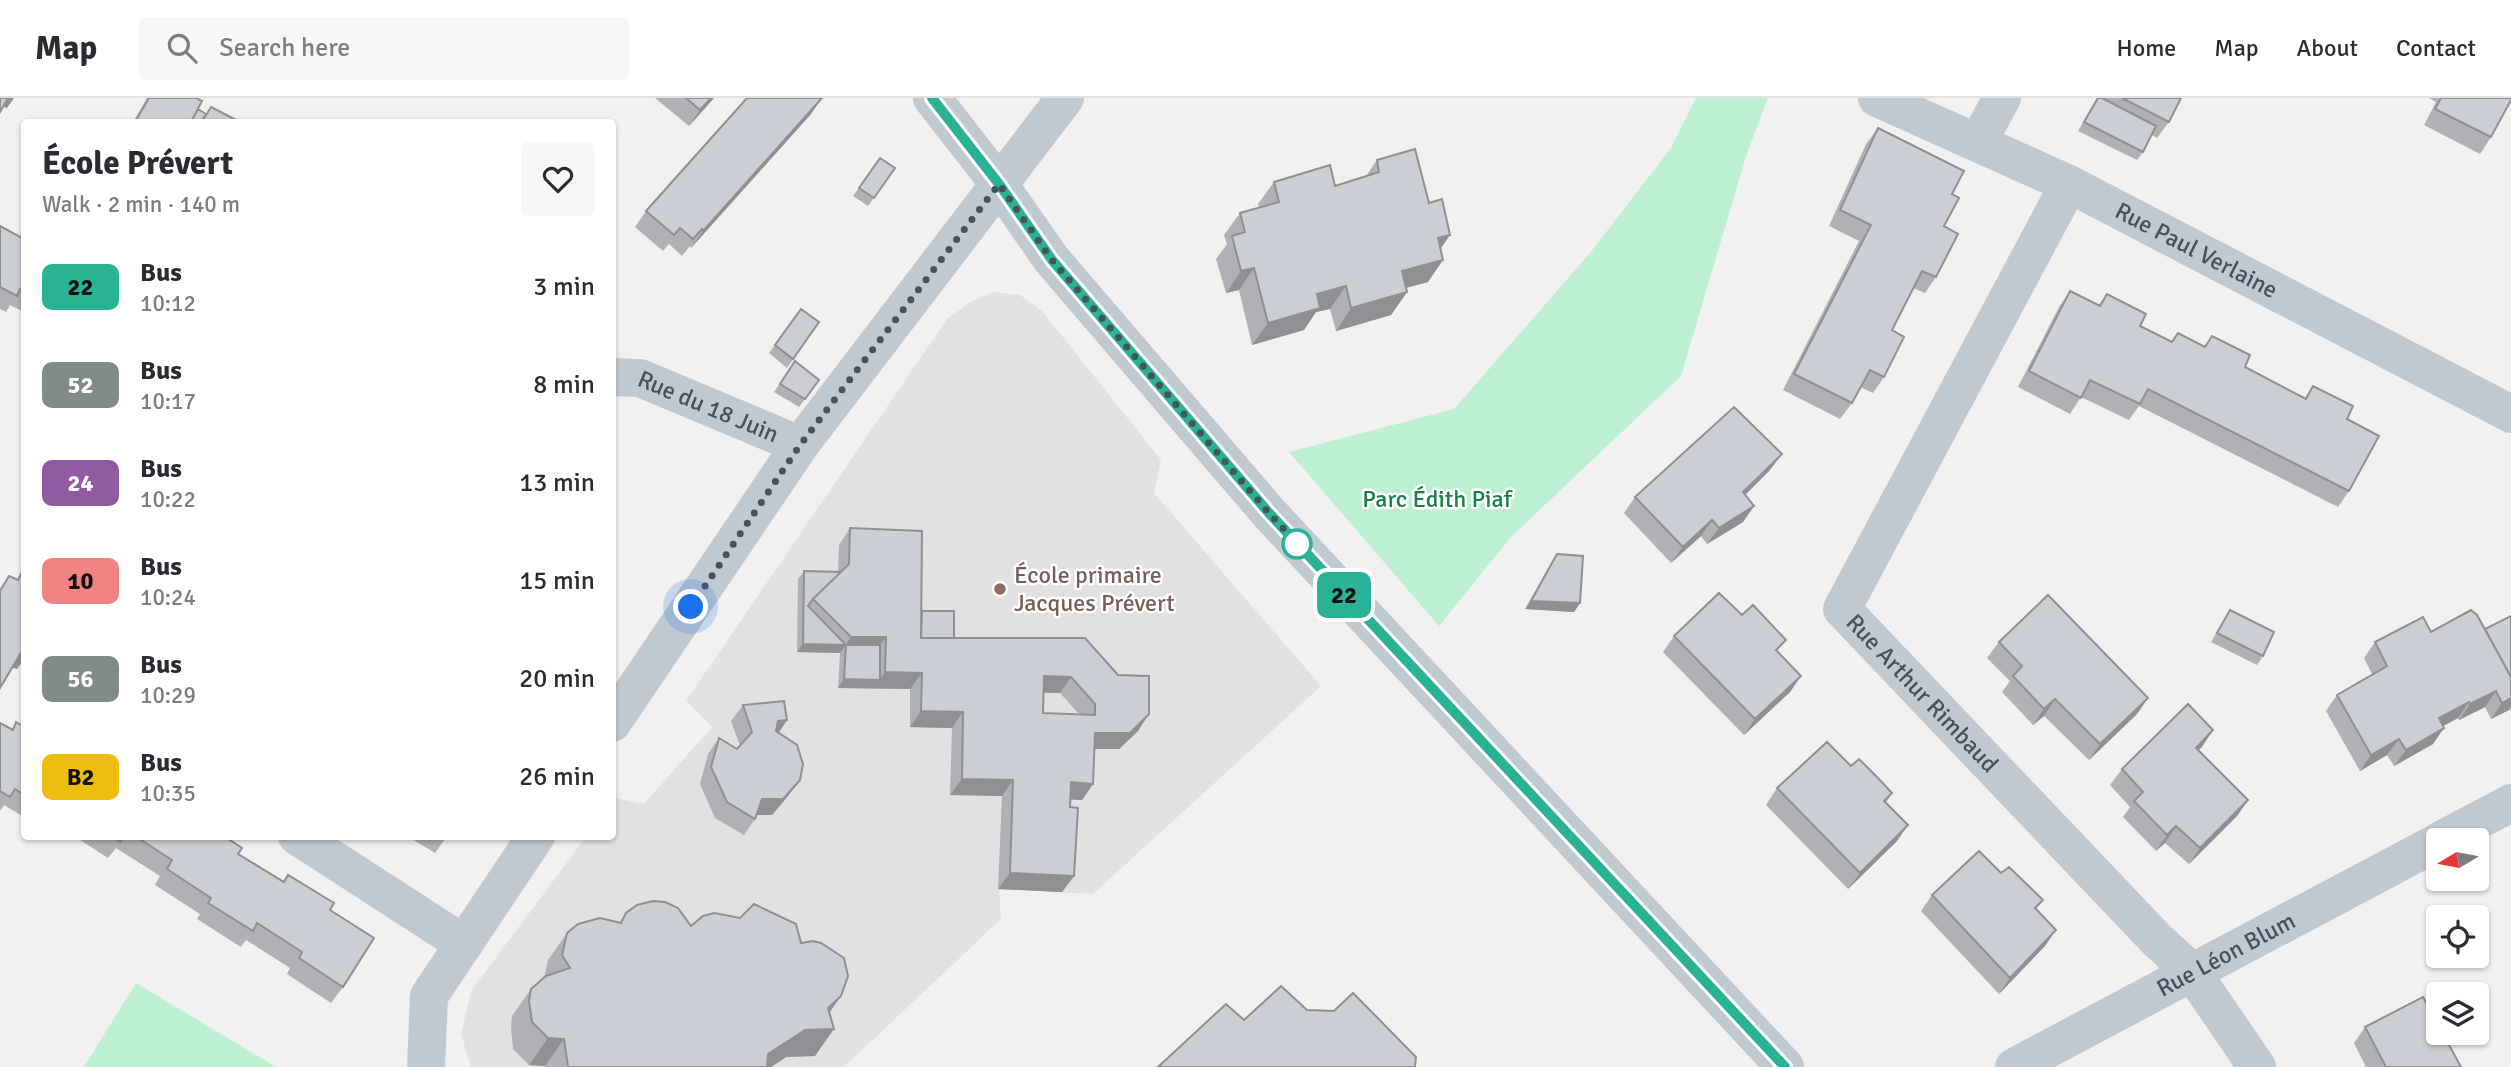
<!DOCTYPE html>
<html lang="en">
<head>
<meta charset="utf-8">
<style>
	:root { --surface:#fff; --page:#f7f7f7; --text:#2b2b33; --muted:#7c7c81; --line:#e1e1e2 }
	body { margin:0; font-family:Signika,sans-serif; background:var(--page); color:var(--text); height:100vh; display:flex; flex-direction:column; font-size:26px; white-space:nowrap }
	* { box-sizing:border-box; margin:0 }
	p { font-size:23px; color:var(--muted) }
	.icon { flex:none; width:38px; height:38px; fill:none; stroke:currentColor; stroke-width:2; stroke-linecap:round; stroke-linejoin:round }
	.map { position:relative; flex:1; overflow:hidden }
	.sheet { position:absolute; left:21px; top:21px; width:595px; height:721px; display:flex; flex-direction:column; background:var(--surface); border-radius:7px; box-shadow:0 2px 5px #0004 }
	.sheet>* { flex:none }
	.badge { padding:0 14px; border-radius:10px; font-size:24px; line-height:46px }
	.needle { width:46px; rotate:260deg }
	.tools { position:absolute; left:2426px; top:730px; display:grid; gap:14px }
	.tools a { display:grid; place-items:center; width:63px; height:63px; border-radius:7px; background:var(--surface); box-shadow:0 2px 5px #0004; font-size:35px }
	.you { position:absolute; width:35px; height:35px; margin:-18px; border:5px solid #fff; border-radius:50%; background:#1a73e8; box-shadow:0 0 0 10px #1a73e833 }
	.map>.badge { position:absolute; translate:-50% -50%; box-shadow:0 0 0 4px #fff }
	.round { display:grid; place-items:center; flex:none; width:74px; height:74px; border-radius:7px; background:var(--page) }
	.overview { display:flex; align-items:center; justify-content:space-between; height:119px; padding:0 21px }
	h1 { font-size:33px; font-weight:800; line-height:52px }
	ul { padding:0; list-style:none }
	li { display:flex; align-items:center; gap:21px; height:98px; padding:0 21px }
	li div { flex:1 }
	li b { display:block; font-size:26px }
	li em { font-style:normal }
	li .badge { min-width:77px; font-weight:700; text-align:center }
	header { display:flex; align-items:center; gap:42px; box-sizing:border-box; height:98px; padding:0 35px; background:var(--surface); border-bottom:2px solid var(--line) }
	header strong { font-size:33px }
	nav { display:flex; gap:38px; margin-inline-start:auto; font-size:24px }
	.search { width:490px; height:63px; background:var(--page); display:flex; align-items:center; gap:18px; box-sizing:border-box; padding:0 24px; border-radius:7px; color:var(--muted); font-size:26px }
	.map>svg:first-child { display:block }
</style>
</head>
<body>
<header>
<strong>Map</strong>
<div class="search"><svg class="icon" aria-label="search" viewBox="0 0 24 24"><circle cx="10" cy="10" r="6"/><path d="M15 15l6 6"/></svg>Search here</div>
<nav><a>Home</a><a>Map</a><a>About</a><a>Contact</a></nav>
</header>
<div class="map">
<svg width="2511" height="969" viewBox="0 0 2511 969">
	<rect width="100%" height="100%" fill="#f2efef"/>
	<path fill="#e3e0e1" d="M994,194L1020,197L1042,213L1161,362L1154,395L1321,588L1093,796L999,791L1001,821L844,969H471L461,936L471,893L586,739L612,738L613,703L615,700L644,706L712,629L686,603L947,221L972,203Z"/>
	<path fill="#bcf0d1" d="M1696,0H1768L1747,55L1681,278L1511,439L1439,528L1289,354L1454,311L1590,155L1671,50Z
		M136,885L276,969H84Z"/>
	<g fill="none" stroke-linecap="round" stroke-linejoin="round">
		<g stroke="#bfc9d1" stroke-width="38">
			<path d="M932,0L999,86L1052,162L1269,415L1785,969"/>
			<path id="s1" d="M1877,0L2069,86L2511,316"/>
			<path d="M1978,44L2002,0"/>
			<path id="s2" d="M2069,86L1842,511L2157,842L2192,874L2257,969"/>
			<path id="s3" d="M612,279L640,280L800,347"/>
			<path d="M612,625L800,347L1065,0"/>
			<path d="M297,738L464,846"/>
			<path d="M2441,742L2511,705"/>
			<path d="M426,969L429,898L536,738"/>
			<path id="s4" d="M2014,969L2438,744"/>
		</g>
	</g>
	<path fill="#afb1b6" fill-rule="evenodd" d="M147,0H196L198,11L206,16L211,9L240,24H133Z
		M655,0H714L689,28Z
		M2097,0H2181L2169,24L2157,40L2152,37L2143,54L2137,62L2078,33Z
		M2429,0H2511L2491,39L2480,56L2424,27L2436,4Z
		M811,16L691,150L690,148L682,158L669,146L663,153L635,129L646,113Z
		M1878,30L1952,96L1944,128L1936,179L1925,195L1913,190L1892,232L1884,279L1873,295L1860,289L1852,305L1840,321L1783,292L1859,143L1829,128L1866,46Z
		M880,60L895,70L868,108L853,98Z
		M1377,62L1441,151L1428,184L1406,190L1407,194L1391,217L1336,233L1330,211L1316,214L1304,232L1252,247L1239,192L1226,195L1216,161L1227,146L1224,137L1240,115L1259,109L1258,106L1274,84L1335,88L1366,78Z
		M0,128L24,141V214L10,207L6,214L0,211Z
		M2070,193L2099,207L2107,196L2140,228L2171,244L2178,235L2204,249L2212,238L2245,269L2305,300L2313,288L2347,321L2349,393L2338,409L2139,308L2129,322L2081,299L2070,316L2018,289L2059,209Z
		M801,211L819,224L787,270L769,255Z
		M795,263L819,282L799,309L774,294Z
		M1770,372L1745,397L1754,408L1743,424L1707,446L1701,438L1671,465L1624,415L1635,399Z
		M850,430L922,513L954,540H1085L1138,633L1119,651H1094L1093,686L1082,702L1070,701L1074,778L1062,794L998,791L1002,698L950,697L952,630L910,629V591L838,590L840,555L797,554L798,481L804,473L838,474L839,447ZM1043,595H1060L1079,616L1043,615Z
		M1557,456L1580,505L1574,514L1525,511L1551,465Z
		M2230,512L2263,558L2257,567L2211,544Z
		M2511,518V611L2491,621L2485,609L2459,622L2458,620L2443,628L2433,646L2394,668L2387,657L2360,673L2326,613L2337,597L2372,576L2364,560L2375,544L2431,534L2485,531Z
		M1674,538L1778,554L1801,578L1790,594L1744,637L1663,554Z
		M1999,544L2148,600L2137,616L2089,662L2044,618L2033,627L2002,594L2010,583L1987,560Z
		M743,607L779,635L800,682L788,698L772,717H757L755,721L744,737L715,720L700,686L708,656L719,640L737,651L740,648L731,623Z
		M16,624L24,629V719L4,707L0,713V625L12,631Z
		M2213,632L2198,652L2248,702L2237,718L2189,766L2165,745L2156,753L2123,719L2130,709L2110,687L2122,671Z
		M1851,668L1892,695L1886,705L1908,727L1897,743L1848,791L1766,707L1777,690Z
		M74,738H224L238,756L283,784L288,777L330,812L343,889L331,905L287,876L290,870L246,842L241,849L197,821L200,816L155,787L160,778L116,750L108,760Z
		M413,738H447L435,755L412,741Z
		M2001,775L2043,802L2036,811L2045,848L1999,896L1921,813L1932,797Z
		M626,815L691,828L801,845L841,898L829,915L815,958L786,959L771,969H545V968L529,967L513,951L511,930L512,918L531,891L544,880L548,862L567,835L619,825Z
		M2365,929L2461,969H2366L2354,945Z"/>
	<path fill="#8e9094" d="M7,0H14L7,10L1,8Z
		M711,0H714L689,28L700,12Z
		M822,0L811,16L691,150L703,133Z
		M1450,137L1435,159L1438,140Z
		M1443,162L1428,184L1386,195L1402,173Z
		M1254,170L1239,192L1226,195L1241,173Z
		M1346,188L1330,211L1316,214L1304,232L1252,247L1268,225L1317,196Z
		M1407,194L1391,217L1336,233L1351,210Z
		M1782,356L1770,372L1732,410L1743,394Z
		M1754,408L1743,424L1707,446L1719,430Z
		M1712,422L1701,438L1671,465L1683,449Z
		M1531,503L1580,505L1574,514L1525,511Z
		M851,539H886L874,555L846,547L840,555Z
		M803,546L846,547L840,555L797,554Z
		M22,553L24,554V561L17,571L10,569Z
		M885,574L922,575L910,591L838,590L844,581L880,582Z
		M1044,578L1071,579L1060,595L1032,594Z
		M1801,578L1790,594L1744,637L1755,621Z
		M2496,593L2485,609L2459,622L2470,606Z
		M2148,600L2137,616L2089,662L2100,646Z
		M2511,600V609L2509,612L2491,621L2502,605Z
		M2055,601L2044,618L2033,627L2044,611Z
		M2469,604L2458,620L2428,636L2439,620Z
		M921,613L963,614L952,630L910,629Z
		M1149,616L1138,633L1119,651H1083L1095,635Z
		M787,622L776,639H766L778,623Z
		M2444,630L2433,646L2394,668L2406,652Z
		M2213,632L2202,649L2184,666L2196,650Z
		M2399,641L2387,657L2360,673L2371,657Z
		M962,681L1013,682L1002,698L950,697Z
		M800,682L788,698L772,717H750L762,701Z
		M1071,684L1093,686L1082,702L1060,701Z
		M2248,702L2237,718L2189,766L2200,750Z
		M1908,727L1897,743L1848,791L1860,775Z
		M2176,728L2165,745L2156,753L2167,737Z
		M1010,775L1074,778L1062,794L998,791Z
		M2056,832L2045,848L1999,896L2010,880Z
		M841,898L822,925L834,931L815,958L786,959L771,969H759L768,956L828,910Z
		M548,940L564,941L545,968L529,967Z"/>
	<path fill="#cbced4" stroke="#8e9094" stroke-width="2" fill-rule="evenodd" d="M0,0H8L0,14Z
		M149,0H196L202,3L191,24H135Z
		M686,0H711L700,12Z
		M747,0H822L703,133L702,131L693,141L680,130L674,137L646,113Z
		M2098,0H2102L2156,28L2143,54L2084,24Z
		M2122,0H2181L2169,24Z
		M2441,0H2511V2L2491,39L2435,11Z
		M211,9L240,24H202Z
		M198,11L206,16L201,24H191Z
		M1878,30L1964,73L1952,96L1959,100L1944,128L1958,136L1936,179L1922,173L1892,232L1904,239L1884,279L1870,272L1852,305L1794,276L1871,127L1840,112Z
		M1415,51L1429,105L1442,101L1450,137L1438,140L1443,162L1402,173L1407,194L1351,210L1346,188L1317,196L1320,210L1268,225L1254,170L1241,173L1232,138L1245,134L1240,115L1279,104L1274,84L1330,67L1335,88L1379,74L1377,62Z
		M880,60L895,70L874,100L859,90Z
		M0,128L24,141V193L20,191L17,198L0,189Z
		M2070,193L2100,208L2107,196L2146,216L2140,228L2172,244L2178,235L2205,249L2212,238L2250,257L2245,269L2306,301L2313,288L2353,308L2347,321L2379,338L2349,393L2148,291L2140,306L2090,282L2081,300L2029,273Z
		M801,211L819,224L793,261L775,247Z
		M795,263L819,282L805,301L780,286Z
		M1734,309L1782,356L1743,394L1754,408L1719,430L1712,422L1683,449L1635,399Z
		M850,430L922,433L921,540H1085L1118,577L1149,578V616L1130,635H1095L1093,686L1071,684L1070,709L1078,710L1074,778L1010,775L1013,682L962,681L963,614L921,613L922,575L885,574L886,539H851L813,501L849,466ZM1044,578L1071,579L1095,606V617L1043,615Z
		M1557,456L1583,458L1580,505L1531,503Z
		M24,470V554L22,553L0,590V493L9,478L18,482Z
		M804,473L841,474L813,501L808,508L846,547L803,546Z
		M1719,495L1742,517L1753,507L1786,542L1776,552L1801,578L1755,621L1674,538Z
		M2048,497L2148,600L2100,646L2055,601L2044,611L2013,578L2022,568L1999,544Z
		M2230,512L2274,534L2263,558L2217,535Z
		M2471,512L2477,517L2511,579V600L2502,605L2496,593L2470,606L2469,604L2439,620L2444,630L2406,652L2399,641L2371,657L2337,597L2387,568L2375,544L2423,519L2431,534Z
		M922,513H954V540H921Z
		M2511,518V579L2485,531Z
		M846,547H880V582L844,581Z
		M784,603L787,622L778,623L776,633L797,647L803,666L800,682L783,701H762L755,721L727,704L711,669L719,640L737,651L752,634L743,607Z
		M2188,606L2213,632L2196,650L2248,702L2200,750L2176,728L2167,737L2134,703L2143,694L2122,671Z
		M16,624L24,629V697L15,691L10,699L0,693V625L13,632Z
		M1827,644L1851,668L1859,661L1877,679L1892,695L1884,703L1908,727L1860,775L1777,690Z
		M111,738H124L120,744Z
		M135,738H224L242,750L238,756L284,784L288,777L334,805L330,812L374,840L343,889L299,860L302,854L257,825L253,833L208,805L211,800L167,771L172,762Z
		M1979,753L2001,775L2009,769L2043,802L2035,810L2056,832L2010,880L1932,797Z
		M653,803L665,804L678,810L691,828L703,818L714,815L740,820L754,806L796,826L801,845L813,843L821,845L844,860L848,878L841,898L828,910L834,931L805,932L768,956L767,969H568L564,941L548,940L532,924L529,903L531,891L546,878L570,870L562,857L567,835L578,826L600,820L621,825L626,815L637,807Z
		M1281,888L1307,912L1334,913L1353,895L1416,959L1415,969H1158L1226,906L1244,922Z
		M2423,899L2438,926V934H2442L2461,969H2386L2365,929Z"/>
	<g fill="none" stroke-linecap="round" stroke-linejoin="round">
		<defs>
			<path id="line" d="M932,0L999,86L1052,162L1269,415L1785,969"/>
		</defs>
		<use href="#line" stroke="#fff" stroke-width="16"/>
		<use href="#line" stroke="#2ab297" stroke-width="10"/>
		<path stroke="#46525d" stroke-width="7" stroke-dasharray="0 12.6" d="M691,509L800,347L999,86L1052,162L1269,415L1306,455L1297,446"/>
	</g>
	<circle fill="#fff" stroke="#2ab297" stroke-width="3.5" cx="1297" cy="446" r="14"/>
	<circle fill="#8d6e63" stroke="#fff" stroke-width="2.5" cx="1000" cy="491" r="7"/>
	<g text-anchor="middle" stroke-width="5" stroke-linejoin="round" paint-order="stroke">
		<g font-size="24" fill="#46525d" stroke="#fff">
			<text dy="8" stroke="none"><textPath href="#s1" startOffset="354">Rue Paul Verlaine</textPath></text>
			<text dy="8" stroke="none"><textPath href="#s3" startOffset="102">Rue du 18 Juin</textPath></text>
			<text dy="8" stroke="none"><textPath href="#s2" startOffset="598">Rue Arthur Rimbaud</textPath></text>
			<text dy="8" stroke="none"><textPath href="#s4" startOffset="240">Rue Léon Blum</textPath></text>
		</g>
		<g font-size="24" fill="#15804c" stroke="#fff">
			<text x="1437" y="409">Parc Édith Piaf</text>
		</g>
		<g font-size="24" fill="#785e54" stroke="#fff" text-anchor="start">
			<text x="1014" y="485">École primaire<tspan x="1014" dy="28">Jacques Prévert</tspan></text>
		</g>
	</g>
</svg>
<div class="tools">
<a><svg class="needle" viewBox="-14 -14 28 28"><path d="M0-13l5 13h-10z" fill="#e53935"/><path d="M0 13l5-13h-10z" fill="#7c7c81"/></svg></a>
<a><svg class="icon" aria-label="locate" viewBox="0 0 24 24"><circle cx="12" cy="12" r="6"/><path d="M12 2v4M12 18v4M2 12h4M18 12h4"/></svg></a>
<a><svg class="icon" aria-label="layers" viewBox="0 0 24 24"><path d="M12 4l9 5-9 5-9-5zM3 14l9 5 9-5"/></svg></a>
</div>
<div class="you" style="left:691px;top:509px"></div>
<b class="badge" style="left:1344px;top:497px;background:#2ab297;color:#111">22</b>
<section class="sheet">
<div class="overview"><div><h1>École Prévert</h1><p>Walk · 2 min · 140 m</p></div><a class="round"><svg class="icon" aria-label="heart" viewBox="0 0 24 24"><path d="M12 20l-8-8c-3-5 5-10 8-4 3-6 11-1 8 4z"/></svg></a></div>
<ul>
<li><span class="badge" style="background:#2ab297;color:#111">22</span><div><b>Bus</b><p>10:12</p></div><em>3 min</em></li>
<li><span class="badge" style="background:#808c89;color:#fff">52</span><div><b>Bus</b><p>10:17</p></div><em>8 min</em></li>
<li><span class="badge" style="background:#8f5aa0;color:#fff">24</span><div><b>Bus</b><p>10:22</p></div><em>13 min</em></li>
<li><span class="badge" style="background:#f08482;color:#111">10</span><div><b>Bus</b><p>10:24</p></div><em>15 min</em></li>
<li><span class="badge" style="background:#808c89;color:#fff">56</span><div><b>Bus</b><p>10:29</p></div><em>20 min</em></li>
<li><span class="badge" style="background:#ebbe0f;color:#111">B2</span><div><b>Bus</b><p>10:35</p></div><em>26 min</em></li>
</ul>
</section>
</div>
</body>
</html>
